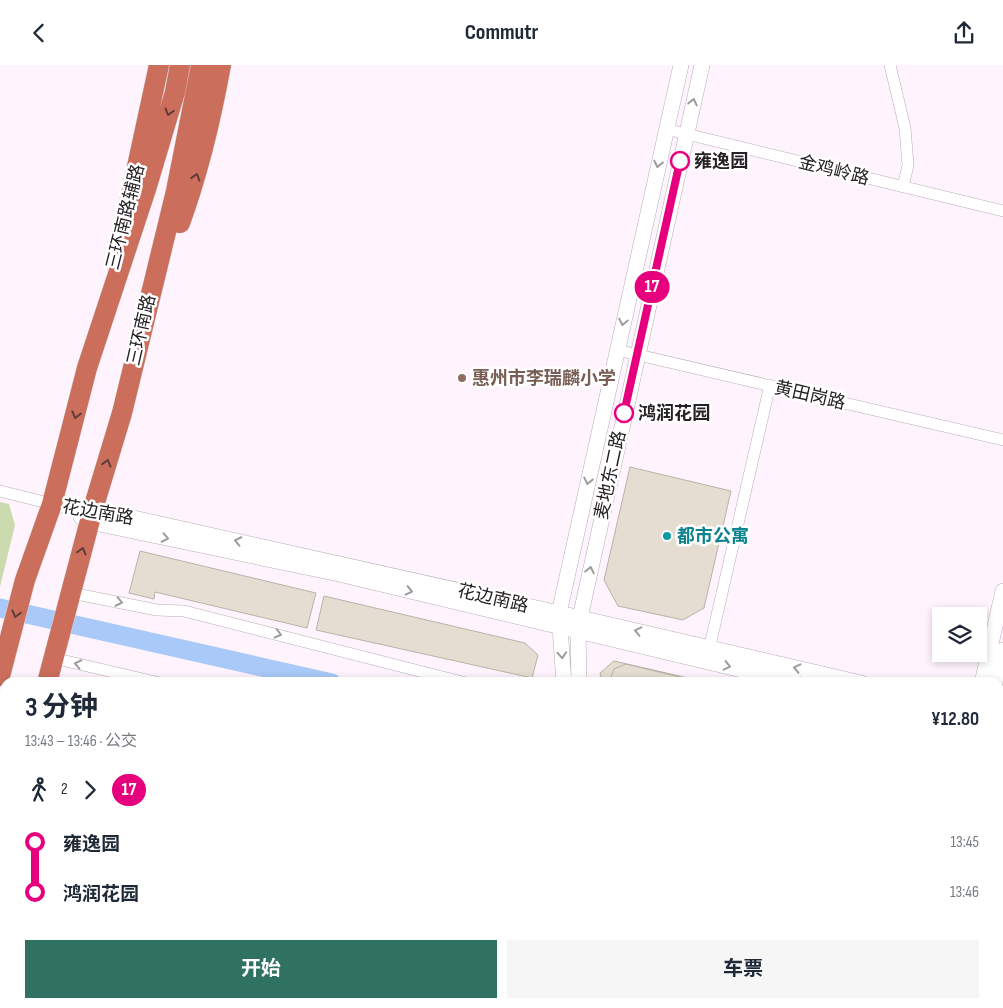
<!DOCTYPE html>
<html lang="zh">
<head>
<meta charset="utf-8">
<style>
	:root { --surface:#fff; --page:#f6f6f7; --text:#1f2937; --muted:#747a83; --accent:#307261 }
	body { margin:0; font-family:"Sofia Sans Condensed","Noto Sans SC",sans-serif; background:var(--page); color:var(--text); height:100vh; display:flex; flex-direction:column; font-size:19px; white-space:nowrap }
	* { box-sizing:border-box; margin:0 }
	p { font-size:16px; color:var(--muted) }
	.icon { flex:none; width:28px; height:28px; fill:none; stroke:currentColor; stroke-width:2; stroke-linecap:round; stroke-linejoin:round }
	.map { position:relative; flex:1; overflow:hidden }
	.side { position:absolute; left:0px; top:612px; width:1004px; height:331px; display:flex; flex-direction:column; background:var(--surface); border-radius:15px 15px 0 0; box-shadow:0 2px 8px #0003 }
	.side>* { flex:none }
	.badge { padding:0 10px; border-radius:16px; font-size:18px; line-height:32px }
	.tools { position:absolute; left:932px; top:542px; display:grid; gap:10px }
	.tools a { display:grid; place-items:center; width:55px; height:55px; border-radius:0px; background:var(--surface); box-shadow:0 2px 8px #0003; font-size:25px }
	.map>.badge { position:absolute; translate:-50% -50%; box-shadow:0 0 0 2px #fff }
	.legs { display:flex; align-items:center; gap:8px; height:55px; padding:0 25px; font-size:16px }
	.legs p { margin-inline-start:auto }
	.head { display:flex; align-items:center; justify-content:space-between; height:85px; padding:0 25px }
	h1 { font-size:28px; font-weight:700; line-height:38px }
	.action { display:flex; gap:10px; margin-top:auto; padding:10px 25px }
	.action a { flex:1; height:58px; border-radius:0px; background:var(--accent); color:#fff; font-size:20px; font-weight:700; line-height:58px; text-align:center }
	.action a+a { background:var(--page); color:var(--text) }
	ul { padding:0 25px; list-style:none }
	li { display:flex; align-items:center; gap:18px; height:50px; font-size:19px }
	li i { display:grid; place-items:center; width:8px; height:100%; margin:0 6px; background:currentColor }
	li i::after { content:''; width:12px; height:12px; margin:-6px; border:4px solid; border-radius:50%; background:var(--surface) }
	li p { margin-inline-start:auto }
	li:first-child i { background:linear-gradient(#0000 50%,currentColor 0) }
	li:last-child i { background:linear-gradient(currentColor 50%,#0000 0) }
	header { display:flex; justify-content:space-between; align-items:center; height:65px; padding:0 25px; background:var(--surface); font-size:22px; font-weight:700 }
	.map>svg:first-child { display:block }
</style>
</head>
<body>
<header><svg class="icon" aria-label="back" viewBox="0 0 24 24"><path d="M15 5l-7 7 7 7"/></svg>Commutr<svg class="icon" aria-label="share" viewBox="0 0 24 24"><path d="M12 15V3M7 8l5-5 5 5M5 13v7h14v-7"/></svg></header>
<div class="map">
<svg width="1003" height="943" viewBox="0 0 1003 943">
	<rect width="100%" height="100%" fill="#fff4fe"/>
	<path fill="#ccdaaf" d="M0,437L9,439L15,460L0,522Z
		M153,939H231L235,943H147Z"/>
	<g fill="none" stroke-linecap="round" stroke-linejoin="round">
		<path stroke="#a9c9f8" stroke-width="19" d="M0,543L332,618
			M999,778H1003"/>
	</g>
	<path fill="#e6ddd2" stroke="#bab1a7" d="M630,402L731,426L704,543L683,555L618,541L604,515Z
		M140,486L316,528L307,563L155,527L154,534L129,528Z
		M324,531L525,578L538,590L532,613L316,565Z
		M614,596L688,613L687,618H602L600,608Z
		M626,599L688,614L687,618H609L614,604Z
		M438,939H465L464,942L466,943H437Z
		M520,939H568L569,943H521Z
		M873,939H892L891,942L893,943H872Z
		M930,939H949L948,943H929Z"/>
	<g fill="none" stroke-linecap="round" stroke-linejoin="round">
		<defs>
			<path id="street" d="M890,0L905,63L908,100L903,122
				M666,64L1003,146
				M617,285L1003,375
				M0,426L52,439
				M71,528L157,545L184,546L466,618
				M708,589L770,320
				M53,593L160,618
				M999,744L1003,745
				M999,819L1003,820
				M287,943L288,939"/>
			<path id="secondary" d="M52,439L93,444L559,548L861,618
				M81,452L90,457L339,509L796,618
				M564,618L559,548L681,0
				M579,618L578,565L580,553L702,0
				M982,618L1003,526
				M995,618L1003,585
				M999,649L1003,650
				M999,666L1003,667
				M596,939L597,943
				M610,939V943"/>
			<path id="primary" d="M0,881L5,875
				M0,928L5,929
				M46,939L67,943
				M122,943L139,939"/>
			<path id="highway" d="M130,134L159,0
				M180,158C199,106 211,55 221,0
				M0,611L25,515L52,439L87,303L147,121L175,27L180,0
				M47,618L93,444L122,348L176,126L201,0
				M0,792L5,774
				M241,939L247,943"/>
		</defs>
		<use href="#street" stroke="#b7adb6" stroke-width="12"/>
		<use href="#secondary" stroke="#b7adb6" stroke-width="16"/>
		<use href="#primary" stroke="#d8d7d8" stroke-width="19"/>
		<use href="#highway" stroke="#d8d7d8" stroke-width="21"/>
		<use href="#street" stroke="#fff" stroke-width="11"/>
		<use href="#secondary" stroke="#fff" stroke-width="15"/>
		<use href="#primary" stroke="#e0a99d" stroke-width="18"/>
		<use href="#highway" stroke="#cb6f5c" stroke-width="20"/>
	</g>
	<defs><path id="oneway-chevron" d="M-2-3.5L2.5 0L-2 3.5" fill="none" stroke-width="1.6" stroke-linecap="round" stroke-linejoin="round" transform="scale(1.25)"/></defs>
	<g stroke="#9d9b9d">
		<use href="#oneway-chevron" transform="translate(693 37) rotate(-77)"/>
		<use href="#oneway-chevron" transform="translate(658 99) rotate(102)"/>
		<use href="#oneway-chevron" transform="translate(623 257) rotate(102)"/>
		<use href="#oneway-chevron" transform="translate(588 416) rotate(102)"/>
		<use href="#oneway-chevron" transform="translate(165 473) rotate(12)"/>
		<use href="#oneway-chevron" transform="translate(238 476) rotate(-168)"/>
		<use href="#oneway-chevron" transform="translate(590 505) rotate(-78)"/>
		<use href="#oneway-chevron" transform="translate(409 526) rotate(13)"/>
		<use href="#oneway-chevron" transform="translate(119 537) rotate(12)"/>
		<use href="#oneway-chevron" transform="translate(638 566) rotate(-167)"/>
		<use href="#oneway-chevron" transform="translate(278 569) rotate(14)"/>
		<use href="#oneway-chevron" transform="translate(562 590) rotate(86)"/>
		<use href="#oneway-chevron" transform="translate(78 599) rotate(-168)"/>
		<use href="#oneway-chevron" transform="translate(727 601) rotate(13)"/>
		<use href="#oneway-chevron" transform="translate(797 603) rotate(-167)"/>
	</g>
	<g stroke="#5f3c38">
		<use href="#oneway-chevron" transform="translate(169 47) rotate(106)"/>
		<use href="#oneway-chevron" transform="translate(196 112) rotate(-73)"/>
		<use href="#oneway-chevron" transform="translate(76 350) rotate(104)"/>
		<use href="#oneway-chevron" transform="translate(107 398) rotate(-73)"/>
		<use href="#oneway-chevron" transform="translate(82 486) rotate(-75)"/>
		<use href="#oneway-chevron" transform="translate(16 549) rotate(105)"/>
	</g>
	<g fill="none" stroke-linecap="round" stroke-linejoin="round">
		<defs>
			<path id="line-1" d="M624,348L680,96"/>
		</defs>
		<use href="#line-1" stroke="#fff" stroke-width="11"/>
		<use href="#line-1" stroke="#e6007e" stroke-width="8"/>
	</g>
	<g fill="#fff" stroke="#e6007e" stroke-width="2.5">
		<circle cx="680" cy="96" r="9"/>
		<circle cx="624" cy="348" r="9"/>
	</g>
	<circle fill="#8d6e63" stroke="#fff" stroke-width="2" cx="462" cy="313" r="5"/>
	<circle fill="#0f9aa8" stroke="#fff" stroke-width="2" cx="667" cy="471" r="5"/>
	<g text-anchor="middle" stroke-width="5" stroke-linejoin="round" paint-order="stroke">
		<g font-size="18" font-weight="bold" fill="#252125" stroke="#fff" text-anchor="start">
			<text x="694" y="102">雍逸园</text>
			<text x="638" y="354">鸿润花园</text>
		</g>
		<g font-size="18" fill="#252125" stroke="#fff">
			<text transform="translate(834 105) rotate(14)" y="6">金鸡岭路</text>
			<text transform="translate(125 152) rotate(-76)" y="6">三环南路辅路</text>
			<text transform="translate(141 265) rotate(-77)" y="6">三环南路</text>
			<text transform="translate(810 330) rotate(13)" y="6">黄田岗路</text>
			<text transform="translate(610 410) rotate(-78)" y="6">麦地东二路</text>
			<text transform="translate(98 447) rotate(10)" y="6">花边南路</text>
			<text transform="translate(493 533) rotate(13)" y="6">花边南路</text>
		</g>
		<g font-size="18" font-weight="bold" fill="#785e54" stroke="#fff" text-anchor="start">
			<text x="472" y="319">惠州市李瑞麟小学</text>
		</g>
		<g font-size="18" font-weight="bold" fill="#0d838f" stroke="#fff" text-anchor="start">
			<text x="677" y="477">都市公寓</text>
		</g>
	</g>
</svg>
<div class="tools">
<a><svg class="icon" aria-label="layers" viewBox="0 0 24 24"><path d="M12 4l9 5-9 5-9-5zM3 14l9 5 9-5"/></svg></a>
</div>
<b class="badge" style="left:652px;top:222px;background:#e6007e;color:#fff">17</b>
<section class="side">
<div class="head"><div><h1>3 分钟</h1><p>13:43 – 13:46 · 公交</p></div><b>¥12.80</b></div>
<div class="legs"><svg class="icon" aria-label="walk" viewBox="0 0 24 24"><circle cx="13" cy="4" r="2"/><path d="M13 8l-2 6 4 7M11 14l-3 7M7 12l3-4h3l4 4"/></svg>2<svg class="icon" aria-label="forward" viewBox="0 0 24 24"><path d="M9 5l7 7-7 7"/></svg><b class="badge" style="background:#e6007e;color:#fff">17</b></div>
<ul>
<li><i style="color:#e6007e"></i><b>雍逸园</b><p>13:45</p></li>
<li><i style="color:#e6007e"></i><b>鸿润花园</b><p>13:46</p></li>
</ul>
<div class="action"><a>开始</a><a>车票</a></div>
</section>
</div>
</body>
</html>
